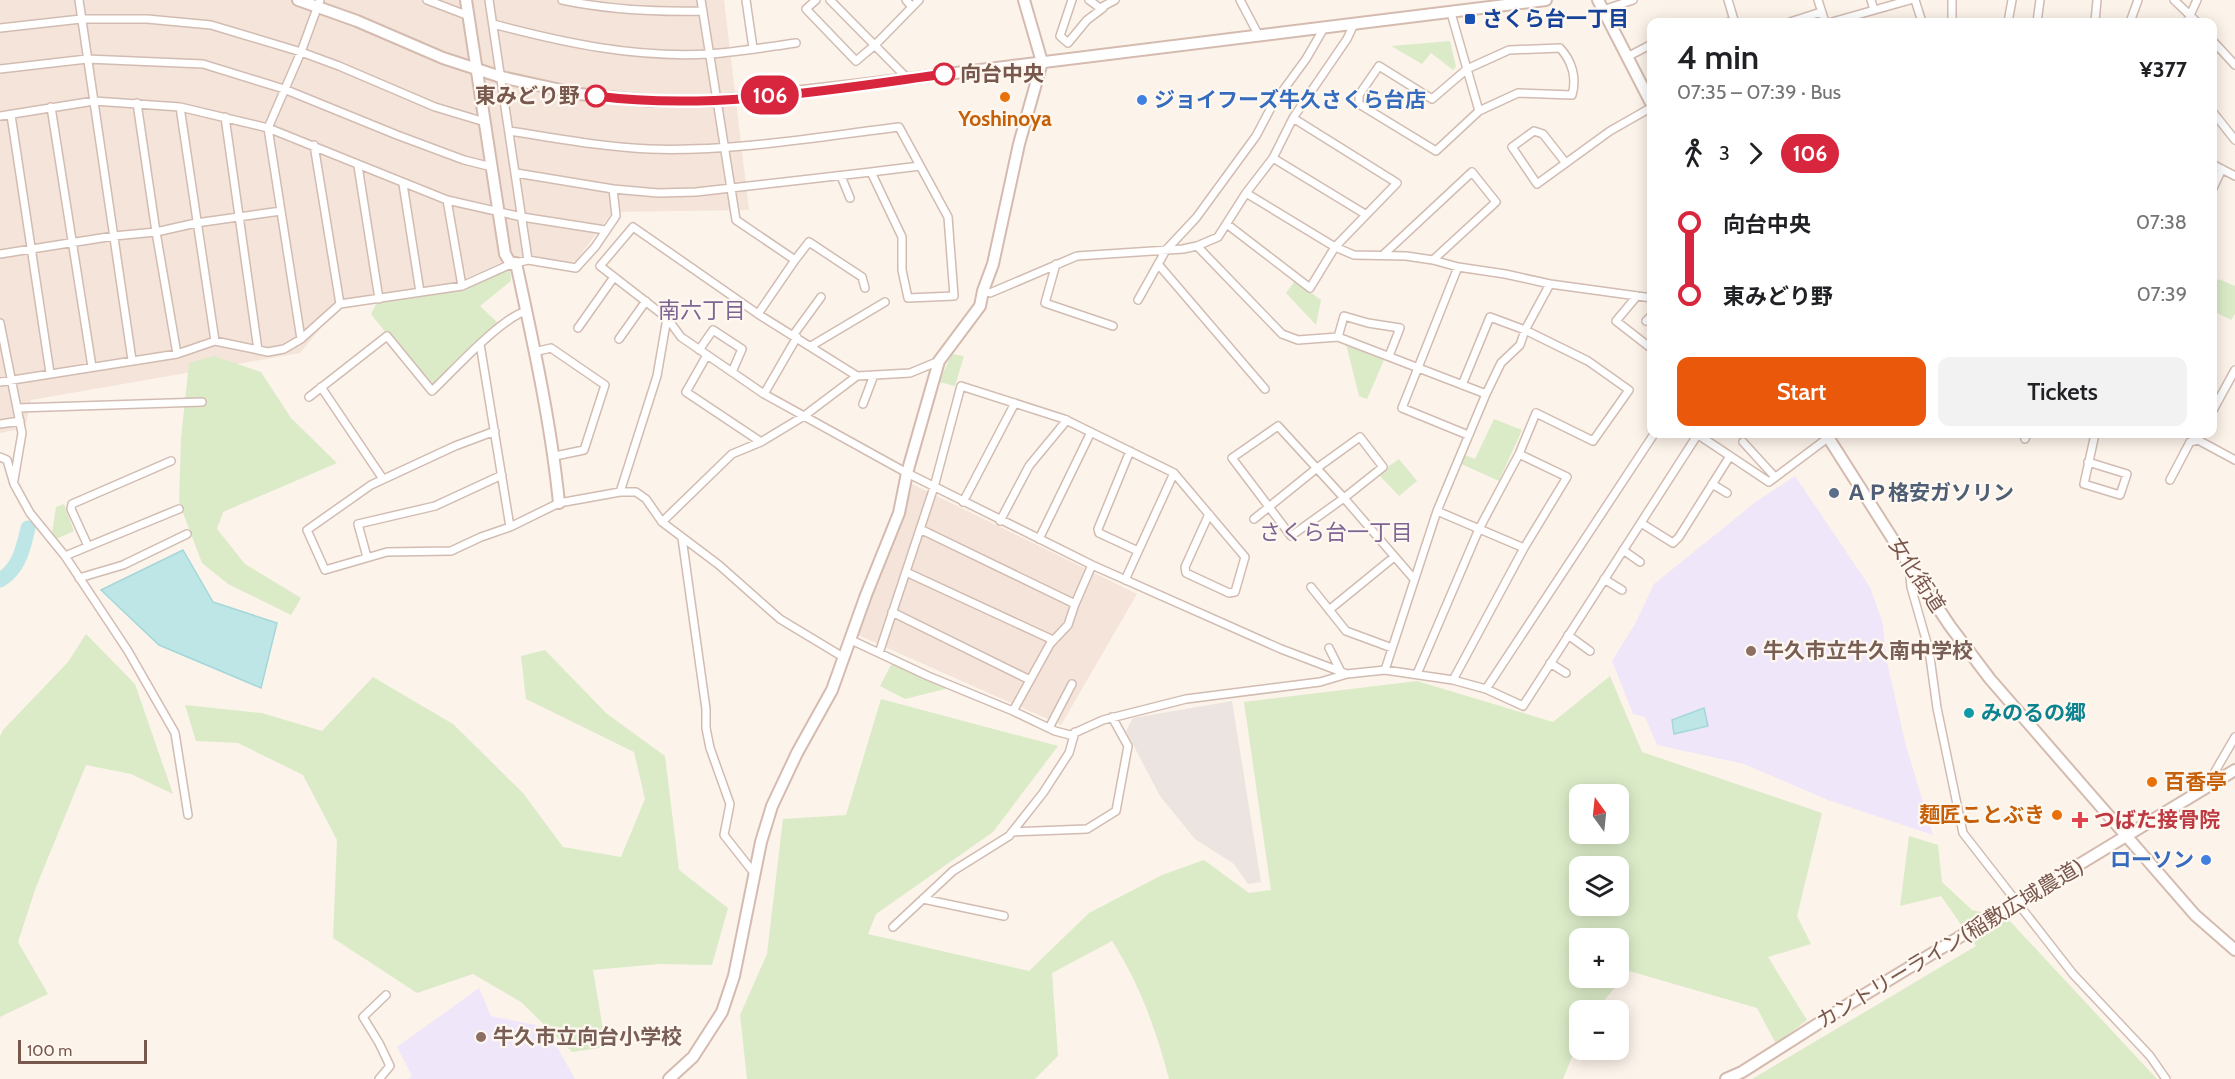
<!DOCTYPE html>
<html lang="en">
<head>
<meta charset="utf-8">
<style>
	:root { --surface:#fff; --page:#f2f2f2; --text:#202124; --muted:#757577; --accent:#ea580c }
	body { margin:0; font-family:Cabin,"Noto Sans JP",sans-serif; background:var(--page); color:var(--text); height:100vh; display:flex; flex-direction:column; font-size:22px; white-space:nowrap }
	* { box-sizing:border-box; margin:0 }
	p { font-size:20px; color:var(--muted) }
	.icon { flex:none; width:33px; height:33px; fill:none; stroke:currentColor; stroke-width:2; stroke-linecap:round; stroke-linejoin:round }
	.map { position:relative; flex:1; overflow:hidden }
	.drawer { position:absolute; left:1647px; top:18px; width:570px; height:420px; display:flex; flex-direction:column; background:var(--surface); border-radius:12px; box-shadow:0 3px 15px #0003 }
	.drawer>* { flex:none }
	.badge { padding:0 12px; border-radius:20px; font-size:21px; line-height:39px }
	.needle { width:39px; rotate:345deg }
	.controls { position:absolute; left:1569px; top:784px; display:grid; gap:12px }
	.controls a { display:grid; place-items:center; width:60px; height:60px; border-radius:12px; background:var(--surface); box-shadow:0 3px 15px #0003; font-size:30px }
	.scale { position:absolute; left:18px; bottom:15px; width:129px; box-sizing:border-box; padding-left:6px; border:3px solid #78574d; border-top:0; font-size:16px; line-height:21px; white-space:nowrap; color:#78574d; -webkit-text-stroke:4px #fff8f1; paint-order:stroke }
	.map>.badge { position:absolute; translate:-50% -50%; box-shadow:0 0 0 3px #fff }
	.legs { display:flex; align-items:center; gap:9px; height:66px; padding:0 30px; font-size:20px }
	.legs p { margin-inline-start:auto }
	.overview { display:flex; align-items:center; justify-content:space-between; height:102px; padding:0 30px }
	h1 { font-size:33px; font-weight:600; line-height:45px }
	.primary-button { display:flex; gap:12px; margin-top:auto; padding:12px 30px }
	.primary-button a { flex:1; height:69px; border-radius:12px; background:var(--accent); color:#fff; font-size:24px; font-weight:600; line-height:69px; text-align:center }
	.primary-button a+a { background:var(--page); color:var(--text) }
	ul { padding:0 30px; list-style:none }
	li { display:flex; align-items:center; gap:21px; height:72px; font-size:22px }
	li i { display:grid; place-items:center; width:9px; height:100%; margin:0 8px; background:currentColor }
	li i::after { content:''; width:15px; height:15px; margin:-8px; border:4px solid; border-radius:50%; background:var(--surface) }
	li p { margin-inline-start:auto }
	li:first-child i { background:linear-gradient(#0000 50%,currentColor 0) }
	li:last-child i { background:linear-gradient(currentColor 50%,#0000 0) }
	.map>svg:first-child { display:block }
</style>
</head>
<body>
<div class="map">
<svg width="2235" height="1079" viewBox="0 0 2235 1079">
	<rect width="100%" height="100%" fill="#fcf3ea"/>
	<path fill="#f4e4d9" d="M0,0H724L749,210L612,212L576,261L570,262L534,257L500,263L453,284L420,292L340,304L300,353L31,400L25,428L0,433Z
		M912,484L1137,594L1061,725L858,635Z"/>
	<path fill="#ece4e0" d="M1232,701L1261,882L1248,884L1234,864L1195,839L1160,796L1126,731L1133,718Z"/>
	<path fill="#f0e6f9" d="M1795,476L1870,587L1883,624L1886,658L1906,746L1933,835L1828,800L1744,764L1657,745L1645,717L1633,714L1612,661L1635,624L1654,584L1757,501Z
		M479,988L491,1016L546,1027L575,1079H408L412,1076L397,1047Z"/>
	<path fill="#dbebc8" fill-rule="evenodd" d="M1450,41L1456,67L1453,70L1431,53L1422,64L1391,46Z
		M510,268L511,281L480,306L498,323L497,328L430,389L371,314L376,304L467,288Z
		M2218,279L2235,286V314L2231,320L2213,311V288Z
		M1295,281L1321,300L1316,325L1286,293Z
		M1346,344L1384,360L1367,399L1359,396Z
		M952,354L964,356L955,386L939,382Z
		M214,356L261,372L291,418L337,463L223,512L217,529L245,564L301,598L291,615L228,584L202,563L179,502L181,438L189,363Z
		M1494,419L1522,430L1499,481L1459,463L1462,454L1475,459Z
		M1399,459L1417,481L1399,496L1378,474Z
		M64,504L74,531L56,539L52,533L56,507Z
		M86,634L135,684L173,794L131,774L86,765L36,887L18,942L48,994L0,1017V736L3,730L68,662Z
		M545,650L606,713L665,756L679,870L728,908L712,965L659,964L593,970L606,1047L572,1052L521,1002L473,974L417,993L333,938L337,840L303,775L238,743L196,741L185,705L262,713L322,731L373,677L453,724L523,793L563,847L621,857L645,799L634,752L526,699L521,656Z
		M892,663L949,688L905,699L880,686Z
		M1610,676L1642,752L1822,813L1797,916L1811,944L1768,957L1807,1020L1776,1044L1757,1008L1629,971L1595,1011H1580L1579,1040L1563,1079H1169C1156,1030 1140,984 1112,941L1052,973L1058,1056L1035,1079H747L740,1015L767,954L783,819L846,815L881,699L1058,746L993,832L876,914L868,934L1029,971L1089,913L1162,875L1204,860L1249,893L1271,890L1244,702L1417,681L1553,722ZM1580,795H1618V834H1580ZM1580,867H1618V906H1580ZM1580,939H1618V978H1580Z
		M1909,836L1938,845L1942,882L1972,910L2008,919L2157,1079H1752L1976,946L1941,896L1900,906Z"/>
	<path fill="#bee6e7" stroke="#a4d7d9" stroke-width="1.5" d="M183,550L213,602L277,623L261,688L159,645L101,590Z
		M1704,708L1708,726L1674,734L1672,720Z"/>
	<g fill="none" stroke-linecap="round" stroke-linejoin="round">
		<path stroke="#bee6e7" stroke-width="15" d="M0,580C19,569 23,549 28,528"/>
		<defs>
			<path id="street" d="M79,0L132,360
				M427,0L469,16
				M489,0L528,260
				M562,0C609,10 655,12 703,11
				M701,0L736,220L795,260L809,242L862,277L865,288
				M746,0L753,48
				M816,0L806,9L856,61L875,45L919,0
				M830,0L908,79
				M906,0L912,7
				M1072,0L1060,36L1068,43L1087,20L1103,8
				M1089,0L1100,8L1115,0
				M1240,0L1259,36
				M1728,0L1734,20L1729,22
				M1818,0L1825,22
				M1871,0L1874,10
				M1915,0L1922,22
				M2174,0L2197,22
				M1603,10L1633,0
				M1451,13L1479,111
				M1790,22L1821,12
				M1832,22L1910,0
				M1952,22V0
				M2008,22L2012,0
				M2037,22L2040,0
				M2095,22L2097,0
				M2130,22L2138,0
				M2187,22L2197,0
				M493,24C564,43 635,58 709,54C738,52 767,47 796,43
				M0,28L81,19H147L211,25L301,52L339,66L435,107L485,122
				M2212,40L2235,65
				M1560,48C1572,61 1577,78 1572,95L1518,93L1479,111L1436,151L1359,104V95L1379,66L1432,99L1467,69L1509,50Z
				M1627,57L1652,44
				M0,69L87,59L203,64L284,89L397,135L464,160L492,167
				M137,103L156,232L177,354
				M51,107L92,367
				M180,107L215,341
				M2212,111L2235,140
				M11,115L50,373
				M0,116L94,101L180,107L268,128L447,200L522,217L605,230
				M225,117L258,350
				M509,131C555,138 602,147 649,149C732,152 817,137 899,127L948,217L954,296L908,298L902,270V237L871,172L696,192L658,193L613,189L616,216L595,247L576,268L528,260L516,263
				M314,145L340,304
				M1273,158L1365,214
				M1565,162L1543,134L1534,131L1512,147L1537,184L1610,131L1652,107
				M2212,164L2235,176
				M358,166L379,299
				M871,172L920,166
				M516,173L613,189
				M841,176L850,198
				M403,184L420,292
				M2212,190L2222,169
				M1246,193L1335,247L1354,255L1406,256L1433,260L1458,267L1505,274L1550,284L1652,298
				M447,200L462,286
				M1228,225L1310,288L1335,247L1397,183L1293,118
				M1197,246L1282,334L1298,340L1338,337L1486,394
				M0,254L114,236L156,232L196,223L281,211
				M1384,254L1472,172L1496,202L1433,260
				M1056,264L1045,303L1113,326
				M1158,264L1265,389
				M1458,267L1402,408L1468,435
				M983,291L990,293L1077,256L1183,249L1197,246L1218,237L1246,193L1273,158L1293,118L1347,39L1354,24
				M1637,296L1616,321L1652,349
				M1138,300L1166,250L1196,218L1256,136L1273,104L1306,59L1324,28
				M758,314L795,260
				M667,318L681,337L764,394L907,473L1092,565L1281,649L1347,674
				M1646,321L1652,315
				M0,323L22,433L14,480
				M578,328L614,277
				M794,334L821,297
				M1338,337L1344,316L1368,323L1400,328L1389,356
				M301,339L268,128L301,52L320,0
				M619,339L646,301
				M480,344L510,527
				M811,346L885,302
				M699,350L713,330L742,349L732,372
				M534,352L551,348L605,385L584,450L555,456
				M707,355L686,392L761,442
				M0,382L177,354L215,341L268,352L284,349L301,339L340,304L462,286L511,264
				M321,387L383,479
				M764,394L797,337
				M309,397L387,336L432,391C454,370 500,319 526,311
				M863,404L874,375
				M17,408L202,402
				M2212,412L2235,370
				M0,424L20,421
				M1278,426L1344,498L1291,536L1232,458Z
				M495,431L455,446L371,485L307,530L325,570L387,552L451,551L481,537L510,527L559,503L620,492H636L646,499L662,522L719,565L780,619L843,657
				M1697,434L1769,482L1829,437
				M2201,434L2198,440L2235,460
				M2025,439L2027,434
				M1743,442L1775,477
				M1130,451L1098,529L1099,533L1138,551
				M0,457L7,460L14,484L30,513L65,556L128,651L175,733L188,815
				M2088,462L2127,474L2120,495L2084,484L2095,434
				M2170,480L2190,442L2198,440
				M1712,484L1727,493
				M620,492L657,376L667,318L600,266L633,227L758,314L857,376L910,373L939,361
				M963,502L1015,403
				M1437,511L1524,548
				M1254,519L1317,468L1360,437L1383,467L1344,498L1414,579
				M1000,521L1029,466L1067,420
				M662,522L732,454L761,442L804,416L857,376
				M1641,523L1673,543L1679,537L1730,456
				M920,529L1075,604
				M682,538L706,709V728L710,748L730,804L724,835L754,873
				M1039,539L1091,432
				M88,546L71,509L72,504L171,461
				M1623,550L1640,562
				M65,556L179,509
				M367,557L358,524L435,506L502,475
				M1909,567L1911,587L1929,650L1937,708L1963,833L2073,974L2150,1056L2166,1079
				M906,572L1053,640
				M79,578L123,565L187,534
				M1604,579L1622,590
				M1125,580L1174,473
				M1311,587L1346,631L1392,648
				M1329,610L1394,557
				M892,612L1030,680
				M1568,635L1590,651
				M849,639L928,676L1013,711L1055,731L1070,735L1103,720L1186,699L1320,682L1347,674L1385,670L1453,680L1486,689L1523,706L1698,434
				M1329,648L1341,672
				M879,653L934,487L961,386L1064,419L1174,473L1245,557L1235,592L1229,593L1186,573L1185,567L1209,514
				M1550,663L1566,673
				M1385,670L1437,511L1486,394L1501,363L1520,345L1525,330L1550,284
				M1417,674L1479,529L1519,454L1536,413L1593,441L1629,390L1588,361L1525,330L1490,317L1462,385
				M1453,680L1524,548L1567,477L1519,454
				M1486,689L1654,434
				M1013,711L1050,644L1068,625L1075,604L1092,565
				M1049,728L1072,684
				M2206,787L2235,737
				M1012,832L1087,829L1116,811L1128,746L1112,717
				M923,899L1004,916
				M893,927L953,871L1009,836L1043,793L1069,753L1075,732
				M379,1079L390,1066L379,1043L363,1017L386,995"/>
			<path id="secondary" d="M298,0L357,21L443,58L501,77L579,94L650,101H717L850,86L1546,0
				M466,0L505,254L511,264L516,263C533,342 551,423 559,503
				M1024,0L1042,62
				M1598,0L1652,105
				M1826,434L1908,563L1950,626L1990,679L2195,915L2235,950
				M669,1079L693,1057L722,1012L734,976L761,842L772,806L797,753L832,690L866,595L899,513L907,473L939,361L980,306L983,291L993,264L1019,144L1042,62
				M1726,1079L1742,1072L1849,1004L2235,770"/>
		</defs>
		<use href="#street" stroke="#d2bcb2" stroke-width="10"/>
		<use href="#secondary" stroke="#d5bbaf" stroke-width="14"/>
		<use href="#street" stroke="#fff" stroke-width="7"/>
		<use href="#secondary" stroke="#fff" stroke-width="10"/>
	</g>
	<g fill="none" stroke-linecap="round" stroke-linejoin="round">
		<defs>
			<path id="line-1" d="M596,96C711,111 830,90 944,74"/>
		</defs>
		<use href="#line-1" stroke="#fff" stroke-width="14"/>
		<use href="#line-1" stroke="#d7263d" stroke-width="9"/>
	</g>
	<rect fill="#1a4fb4" stroke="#fff8f1" stroke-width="2" x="1464" y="13" width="12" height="12" rx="3"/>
	<g fill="#fff" stroke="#d7263d" stroke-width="3">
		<circle cx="944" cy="74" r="10"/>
		<circle cx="596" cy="96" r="10"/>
	</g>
	<g fill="#e8710a" stroke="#fff8f1" stroke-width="2">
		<circle cx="1005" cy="97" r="6"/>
		<circle cx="2152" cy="782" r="6"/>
		<circle cx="2057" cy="815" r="6"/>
	</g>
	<g fill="#3f7fe0" stroke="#fff8f1" stroke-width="2">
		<circle cx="1142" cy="100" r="6"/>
		<circle cx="2206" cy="860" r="6"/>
	</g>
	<circle fill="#5c6f8a" stroke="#fff8f1" stroke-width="2" cx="1834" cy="493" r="6"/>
	<g fill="#8d6e63" stroke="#fff8f1" stroke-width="2">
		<circle cx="1751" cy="651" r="6"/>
		<circle cx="481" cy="1037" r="6"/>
	</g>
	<circle fill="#0f9aa8" stroke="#fff8f1" stroke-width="2" cx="1969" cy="713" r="6"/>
	<path fill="#e0444e" stroke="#fff8f1" stroke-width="2" d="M2077 811h6v6h6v6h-6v6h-6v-6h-6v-6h6z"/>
	<g text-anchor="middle" stroke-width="4.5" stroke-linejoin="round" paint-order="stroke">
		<g font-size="21" font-weight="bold" fill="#164399" stroke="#fff8f1" text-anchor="start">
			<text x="1482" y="26">さくら台一丁目</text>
		</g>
		<g font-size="21" font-weight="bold" fill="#78574d" stroke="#fff8f1" text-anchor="start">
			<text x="960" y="81">向台中央</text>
			<text x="580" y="103" text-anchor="end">東みどり野</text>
		</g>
		<g font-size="21" font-weight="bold" fill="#366cbe" stroke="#fff8f1" text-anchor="start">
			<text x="1154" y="107">ジョイフーズ牛久さくら台店</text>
			<text x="2194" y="867" text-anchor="end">ローソン</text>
		</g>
		<g font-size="21" font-weight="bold" fill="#c56008" stroke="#fff8f1">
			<text x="1005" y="126">Yoshinoya</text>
			<text x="2164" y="789" text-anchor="start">百香亭</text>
			<text x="2045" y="822" text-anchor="end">麺匠ことぶき</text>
		</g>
		<g font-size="21" font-weight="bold" fill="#4e5e75" stroke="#fff8f1" text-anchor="start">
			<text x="1846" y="500">ＡＰ格安ガソリン</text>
		</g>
		<g font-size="21" fill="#78574d" stroke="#fff8f1">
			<text transform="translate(1917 575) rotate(57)" y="7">女化街道</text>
			<text transform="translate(1950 944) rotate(-31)" y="7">カントリーライン(稲敷広域農道)</text>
		</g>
		<g font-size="21" font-weight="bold" fill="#785e54" stroke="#fff8f1" text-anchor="start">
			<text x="1763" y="658">牛久市立牛久南中学校</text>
			<text x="493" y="1044">牛久市立向台小学校</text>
		</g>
		<g font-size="21" font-weight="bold" fill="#0d838f" stroke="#fff8f1" text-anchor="start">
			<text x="1981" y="720">みのるの郷</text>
		</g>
		<g font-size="21" font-weight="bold" fill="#be3a42" stroke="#fff8f1" text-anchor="start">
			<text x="2094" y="827">つばた接骨院</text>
		</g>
		<g font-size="22" fill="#7e6593" stroke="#fff8f1">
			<text x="702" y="318">南六丁目</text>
			<text x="1336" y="540">さくら台一丁目</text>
		</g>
	</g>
</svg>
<div class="controls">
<a><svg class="needle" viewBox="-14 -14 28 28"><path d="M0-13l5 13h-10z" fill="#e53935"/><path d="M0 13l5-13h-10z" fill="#757577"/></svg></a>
<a><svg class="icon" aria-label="layers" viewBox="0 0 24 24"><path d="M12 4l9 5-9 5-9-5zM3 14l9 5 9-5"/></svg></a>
<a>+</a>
<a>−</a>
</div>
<div class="scale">100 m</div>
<b class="badge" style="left:770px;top:95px;background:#d7263d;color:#fff">106</b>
<section class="drawer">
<div class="overview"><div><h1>4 min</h1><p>07:35 – 07:39 · Bus</p></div><b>¥377</b></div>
<div class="legs"><svg class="icon" aria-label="walk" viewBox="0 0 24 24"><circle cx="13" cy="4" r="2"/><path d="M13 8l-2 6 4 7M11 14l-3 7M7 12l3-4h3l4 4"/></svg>3<svg class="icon" aria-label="forward" viewBox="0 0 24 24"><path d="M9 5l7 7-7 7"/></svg><b class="badge" style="background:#d7263d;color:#fff">106</b></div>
<ul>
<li><i style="color:#d7263d"></i><b>向台中央</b><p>07:38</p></li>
<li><i style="color:#d7263d"></i><b>東みどり野</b><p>07:39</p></li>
</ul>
<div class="primary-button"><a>Start</a><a>Tickets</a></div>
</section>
</div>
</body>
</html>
